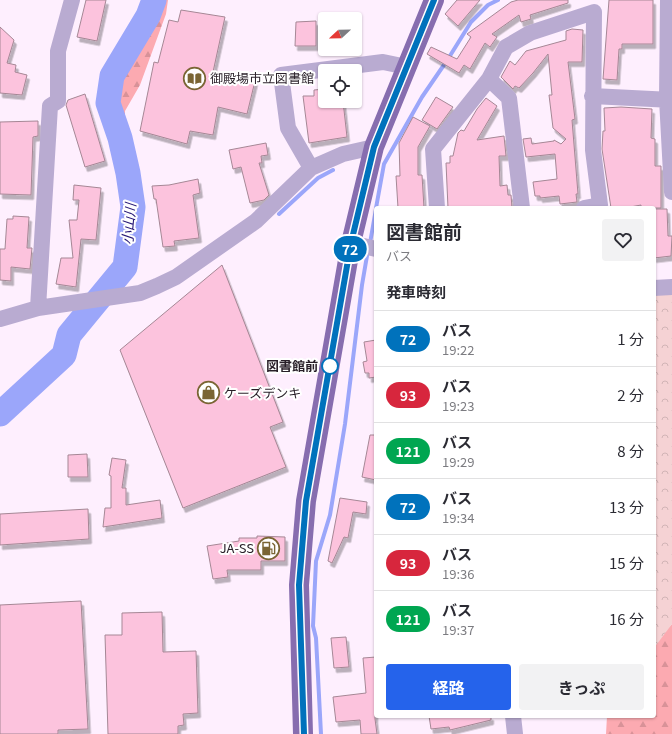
<!DOCTYPE html>
<html lang="ja">
<head>
<meta charset="utf-8">
<style>
	:root { --surface:#fff; --page:#f2f2f3; --text:#2b2b33; --muted:#7c7c81; --line:#e1e1e2; --accent:#2563eb }
	body { margin:0; font-family:Georgia,"Noto Sans JP",serif; background:var(--page); color:var(--text); height:100vh; display:flex; flex-direction:column; font-size:15px; white-space:nowrap }
	* { box-sizing:border-box; margin:0 }
	p { font-size:13px; color:var(--muted) }
	.icon { flex:none; width:22px; height:22px; fill:none; stroke:currentColor; stroke-width:2; stroke-linecap:round; stroke-linejoin:round }
	.map { position:relative; flex:1; overflow:hidden }
	.sheet { position:absolute; left:374px; top:206px; width:282px; height:512px; display:flex; flex-direction:column; background:var(--surface); border-radius:4px; box-shadow:0 1px 3px #0004 }
	.sheet>* { flex:none }
	.badge { padding:0 8px; border-radius:13px; font-size:14px; line-height:26px }
	.needle { width:26px; rotate:248deg }
	.tools { position:absolute; left:318px; top:12px; display:grid; gap:8px }
	.tools a { display:grid; place-items:center; width:44px; height:44px; border-radius:4px; background:var(--surface); box-shadow:0 1px 3px #0004; font-size:20px }
	.map>.badge { position:absolute; translate:-50% -50%; box-shadow:0 0 0 2px #fff }
	h2 { padding:0 12px; font-size:15px; line-height:36px }
	.round { display:grid; place-items:center; flex:none; width:42px; height:42px; border-radius:4px; background:var(--page) }
	.headline { display:flex; align-items:center; justify-content:space-between; height:68px; padding:0 12px }
	h1 { font-size:19px; font-weight:700; line-height:30px }
	.action { display:flex; gap:8px; margin-top:auto; padding:8px 12px }
	.action a { flex:1; height:46px; border-radius:4px; background:var(--accent); color:#fff; font-size:16px; font-weight:700; line-height:46px; text-align:center }
	.action a+a { background:var(--page); color:var(--text) }
	ul { padding:0; list-style:none }
	li { display:flex; align-items:center; gap:12px; height:56px; padding:0 12px; border-top:1px solid var(--line) }
	li div { flex:1 }
	li b { display:block; font-size:15px }
	li em { font-style:normal }
	li .badge { min-width:44px; font-weight:700; text-align:center }
	.map>svg:first-child { display:block }
</style>
</head>
<body>
<div class="map">
<svg width="672" height="734" viewBox="0 0 672 734">
	<defs>
		<pattern id="forest-firs" width="22" height="20" patternUnits="userSpaceOnUse"><rect width="22" height="20" fill="#fcaab1"/><path d="M5 1l3.5 6h-7zM16 11l3.5 6h-7z" fill="#d89298"/></pattern>
		<pattern id="park-crowns" width="20" height="18" patternUnits="userSpaceOnUse"><rect width="20" height="18" fill="#f5d2d4"/><path d="M2 6a3 3 0 1 1 6 0M12 15a3 3 0 1 1 6 0" fill="none" stroke="#d2b4b6"/></pattern>
		<filter id="shadow"><feDropShadow dx="2.5" dy="4.5" stdDeviation="0" flood-color="#0004"/></filter>
	</defs>
	<rect width="100%" height="100%" fill="#feeffe"/>
	<path fill="url(#forest-firs)" d="M146,0H168L166,14L140,85L125,111V212L109,137L102,80Z
		M672,624V734H606L607,716H654V643Z"/>
	<path fill="url(#park-crowns)" d="M654,294H672V624L654,648Z"/>
	<g fill="none" stroke-linecap="round" stroke-linejoin="round">
		<path stroke="#9ba6fa" stroke-width="4" d="M376,208L384,164L422,97L448,59L471,22L488,5L498,0
			M279,214L318,178L333,170
			M370,243L376,209
			M321,734L316,638L313,626L316,561L330,515L345,424L362,285L368,250"/>
		<path stroke="#9ba6fa" stroke-width="25" d="M0,414L64,355L69,335L125,267L133,207L128,173L120,138L108,103L112,76L148,16L154,0"/>
	</g>
	<path fill="#fcc3dd" stroke="#a58795" filter="url(#shadow)" d="M86,0H106L97,41L77,37Z
		M457,0H480L458,26L445,14Z
		M518,0H568V3L530,15L531,19L521,22L519,15L492,34L497,37L490,47L485,43L470,69L464,65L459,73L427,54L431,47L457,59L471,37L467,34L511,2Z
		M609,0H653V44H622V49H619L617,80L603,79Z
		M181,10L225,17L213,72L255,81L247,114L218,107L213,135L190,131L187,144L140,131L154,62L158,63L169,20L178,22Z
		M316,21V46H295L296,22Z
		M0,27L14,40L7,63L16,65L15,72L27,75L22,95L0,93Z
		M572,29L583,30L582,62H568L575,119L572,120L578,194H576L577,202L560,204L559,196L540,198V196H535L533,182L557,179L555,154L526,157L523,139L531,138L532,144L554,141V140L561,144L566,139L553,128L549,95H552L548,54L533,73L519,88L515,86L513,89L501,77L510,61L515,65L526,51L566,40V31Z
		M325,89V101H343L347,137L309,143L303,96H314V90Z
		M85,94L105,161L85,167L66,105L68,100Z
		M436,97L453,107L437,129L422,120Z
		M486,98L497,106L477,140L504,136L506,156H499L500,186L507,185L508,195H511L512,208H448L446,163H450V156H453L458,133L461,130L464,131L477,109Z
		M621,107L652,109L651,138L655,139V166H661V208H641V205L625,208H611L602,149L603,131H605L604,108Z
		M413,117L430,126L418,147V175H422L424,208H398L396,176H400L399,143Z
		M38,121V136L33,137L31,195L0,194V122Z
		M266,143L268,155L261,156L262,163H259L269,195L264,200L250,203L241,167L233,169L229,150Z
		M198,179L200,193L193,195L199,238L174,241L175,246L163,247L156,199H154L152,186L169,185Z
		M74,185L101,188L96,240L81,239L76,287L56,284L61,258H73L69,220H77L79,200H73Z
		M654,209H667L668,236H672L671,256L654,258Z
		M13,216L29,217L27,248H32L30,269L11,267V281L0,280V249H5L7,219H13Z
		M222,265L283,422L270,427L286,467L183,508L120,350Z
		M376,340V377L369,378V373H365L363,362L367,361L364,342Z
		M370,435H376V480L362,477Z
		M87,454L88,477H68V455Z
		M112,458L126,460L122,488H126V505L160,500L162,518L103,527L105,508H111V476L109,475Z
		M340,498L367,502L366,514L353,512L348,538L344,537L332,563L328,561Z
		M88,509L89,539L0,545V514Z
		M257,536L285,537V561H261V570H227L228,577L213,579L207,546L239,541V538H257Z
		M81,601L88,729L58,730V734H0V605Z
		M162,612L163,652L196,651L198,713L183,714L184,725L178,726V734H108L105,635H122V613Z
		M346,637L349,667L334,668L331,638Z
		M376,657L375,719L377,734H361L360,720L336,722L333,697L366,693L363,658Z
		M429,716H491V720L450,730L449,727L431,729Z"/>
	<g fill="none" stroke-linecap="round" stroke-linejoin="round">
		<path stroke="#b9abd1" stroke-width="16" d="M668,0L667,99L672,192
			M489,79L509,98L522,208
			M592,96L672,100
			M311,168L288,128L281,75L383,62L407,67
			M437,208L433,149L489,79L506,47L530,33L594,12L593,150L600,205L584,208
			M351,243L376,249
			M654,288L672,287
			M38,308L50,106L58,101V51L72,0
			M0,319L38,308L140,293L157,286L176,277L256,221L311,168L343,154L374,147
			M513,716L515,734"/>
		<path stroke="#876daf" stroke-width="20" d="M303,734L299,585L306,501L351,243L374,147L434,0"/>
	</g>
	<g fill="none" stroke-linecap="round" stroke-linejoin="round">
		<defs>
			<path id="line" d="M304,734L299,585L306,501L351,243L374,147L434,0"/>
		</defs>
		<use href="#line" stroke="#fff" stroke-width="9"/>
		<use href="#line" stroke="#0072bc" stroke-width="6"/>
	</g>
	<defs>
		<symbol id="library-ring" viewBox="-11 -11 22 22"><circle r="9.5" fill="#fff" stroke="#7a6534" stroke-width="1.5"/><path d="M-6-4Q-3-5.5-.7-3.5V5Q-3 3-6 4ZM6-4Q3-5.5 .7-3.5V5Q3 3 6 4Z" fill="#7a6534"/></symbol>
		<symbol id="shop-ring" viewBox="-11 -11 22 22"><circle r="9.5" fill="#fff" stroke="#7a6534" stroke-width="1.5"/><path d="M-5-2.5h2.3a2.7 3.5 0 0 1 5.4 0H5L5.5 6h-11ZM-1.5-2.5h3a1.5 2.3 0 0 0-3 0Z" fill="#7a6534"/></symbol>
		<symbol id="fuel-ring" viewBox="-11 -11 22 22"><circle r="9.5" fill="#fff" stroke="#7a6534" stroke-width="1.5"/><path d="M-5.5-6h7V0h2V4h1.3V-2.5L3-4.5l.8-.8L6-3V5H2.5V1h-1V6h-7ZM-4.2-4.7v3.2H.2V-4.7Z" fill="#7a6534"/></symbol>
	</defs>
	<g fill-rule="evenodd">
		<use href="#library-ring" x="182" y="66" width="25" height="25"/>
		<use href="#shop-ring" x="196" y="380" width="25" height="25"/>
		<use href="#fuel-ring" x="256" y="536" width="25" height="25"/>
	</g>
	<circle fill="#fff" stroke="#0072bc" stroke-width="2" cx="330" cy="366" r="8"/>
	<g text-anchor="middle" stroke-width="4" stroke-linejoin="round" paint-order="stroke">
		<g font-size="13" fill="#281f28" stroke="#fff" text-anchor="start">
			<text x="210" y="83">御殿場市立図書館</text>
			<text x="224" y="398">ケーズデンキ</text>
			<text x="254" y="553" text-anchor="end">JA-SS</text>
		</g>
		<g font-size="13" font-weight="bold" fill="#281f28" stroke="#fff" text-anchor="end">
			<text x="318" y="371">図書館前</text>
		</g>
		<g font-size="14" font-style="italic" fill="#211373" stroke="#fff">
			<text transform="translate(129 224) rotate(-85)" y="5">小山川</text>
		</g>
	</g>
</svg>
<div class="tools">
<a><svg class="needle" viewBox="-14 -14 28 28"><path d="M0-13l5 13h-10z" fill="#e53935"/><path d="M0 13l5-13h-10z" fill="#7c7c81"/></svg></a>
<a><svg class="icon" aria-label="locate" viewBox="0 0 24 24"><circle cx="12" cy="12" r="6"/><path d="M12 2v4M12 18v4M2 12h4M18 12h4"/></svg></a>
</div>
<b class="badge" style="left:350px;top:249px;background:#0072bc;color:#fff">72</b>
<section class="sheet">
<div class="headline"><div><h1>図書館前</h1><p>バス</p></div><a class="round"><svg class="icon" aria-label="heart" viewBox="0 0 24 24"><path d="M12 20l-8-8c-3-5 5-10 8-4 3-6 11-1 8 4z"/></svg></a></div>
<h2>発車時刻</h2>
<ul>
<li><span class="badge" style="background:#0072bc;color:#fff">72</span><div><b>バス</b><p>19:22</p></div><em>1 分</em></li>
<li><span class="badge" style="background:#d7263d;color:#fff">93</span><div><b>バス</b><p>19:23</p></div><em>2 分</em></li>
<li><span class="badge" style="background:#00a651;color:#fff">121</span><div><b>バス</b><p>19:29</p></div><em>8 分</em></li>
<li><span class="badge" style="background:#0072bc;color:#fff">72</span><div><b>バス</b><p>19:34</p></div><em>13 分</em></li>
<li><span class="badge" style="background:#d7263d;color:#fff">93</span><div><b>バス</b><p>19:36</p></div><em>15 分</em></li>
<li><span class="badge" style="background:#00a651;color:#fff">121</span><div><b>バス</b><p>19:37</p></div><em>16 分</em></li>
</ul>
<div class="action"><a>経路</a><a>きっぷ</a></div>
</section>
</div>
</body>
</html>
